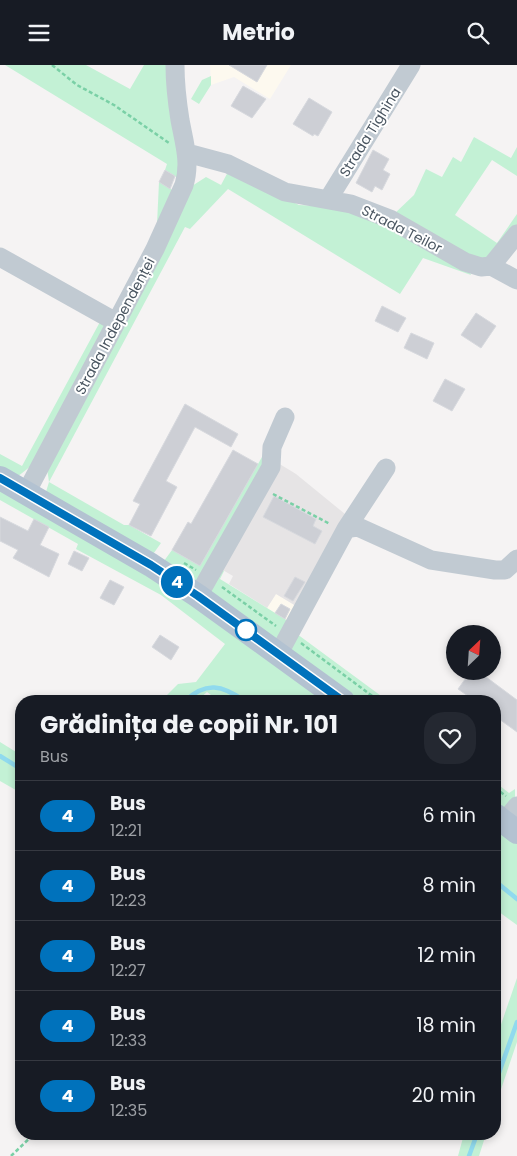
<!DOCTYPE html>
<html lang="en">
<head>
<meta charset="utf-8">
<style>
	:root { --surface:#171b24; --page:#242831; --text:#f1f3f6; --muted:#9ea1a6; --line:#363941 }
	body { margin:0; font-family:Poppins,sans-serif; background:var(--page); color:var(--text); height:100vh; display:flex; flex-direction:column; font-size:19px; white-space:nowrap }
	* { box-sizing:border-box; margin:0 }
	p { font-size:16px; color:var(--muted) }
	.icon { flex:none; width:28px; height:28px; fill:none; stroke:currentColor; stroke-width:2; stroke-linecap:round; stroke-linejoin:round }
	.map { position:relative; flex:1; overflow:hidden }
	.drawer { position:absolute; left:15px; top:630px; width:486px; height:445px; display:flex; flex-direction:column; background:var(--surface); border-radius:20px; box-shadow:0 2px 8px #0003 }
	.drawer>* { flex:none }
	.badge { padding:0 10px; border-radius:16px; font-size:18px; line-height:32px }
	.needle { width:32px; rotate:25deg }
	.tools { position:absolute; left:446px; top:560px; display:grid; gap:10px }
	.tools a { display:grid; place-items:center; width:55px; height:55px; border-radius:50%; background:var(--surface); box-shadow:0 2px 8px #0003; font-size:25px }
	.map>.badge { position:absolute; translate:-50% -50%; box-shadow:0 0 0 2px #fff }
	.round { display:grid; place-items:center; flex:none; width:52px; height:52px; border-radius:20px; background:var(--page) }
	.head { display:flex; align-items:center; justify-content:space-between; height:85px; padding:0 25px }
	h1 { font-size:24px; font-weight:700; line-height:38px }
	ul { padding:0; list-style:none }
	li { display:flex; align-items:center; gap:15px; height:70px; padding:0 25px; border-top:1px solid var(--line) }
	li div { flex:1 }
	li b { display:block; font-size:19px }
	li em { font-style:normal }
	li .badge { min-width:55px; font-weight:700; text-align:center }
	header { display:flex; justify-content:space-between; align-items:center; height:65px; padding:0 25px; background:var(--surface); font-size:22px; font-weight:700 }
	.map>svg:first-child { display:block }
</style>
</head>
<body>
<header><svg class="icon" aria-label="menu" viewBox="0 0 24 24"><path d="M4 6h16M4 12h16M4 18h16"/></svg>Metrio<svg class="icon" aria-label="search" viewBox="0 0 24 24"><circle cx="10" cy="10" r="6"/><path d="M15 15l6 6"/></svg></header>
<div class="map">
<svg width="517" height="1091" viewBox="0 0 517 1091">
	<rect width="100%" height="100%" fill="#f5f3f3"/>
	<path fill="#fdf9ef" d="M210,0H291L270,34L234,12L211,20Z
		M276,529L296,541L288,556L267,543Z"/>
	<path fill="#e6e4e5" d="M278,398L296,409L345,449L296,541L276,529L267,543L229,519L233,511L221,504Z"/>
	<path fill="#c3f1d5" d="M5,0H86L130,24L144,0H169L181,115L165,105L167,99Z
		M211,11V20L199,39L191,34L202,15Z
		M474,72L511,93L517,82V111L492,95L455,150L497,178L517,149V161L497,190L474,196L393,150L414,130L426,104L442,112L453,92L461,97Z
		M229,105L299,140L335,142L377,156L469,205L471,210L423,193L400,229L228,124L190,164L185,162L49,417L124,460H129L161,478L151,492L45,430L49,417L47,403L192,121L206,112L221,120Z
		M159,117L174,126L157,159Z
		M101,255L107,262L36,397L17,412L0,402V389L22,401Z
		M266,385L267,400L199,524L161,500L172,485L200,501Z
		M0,418L101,476L330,636H219L207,627L197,636H161L178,619L196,617L225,579L161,530L76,484L78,479L0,435Z
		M221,504L224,506L220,514L288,556L277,578L207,529Z
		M297,569L388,636H355L289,586Z
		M0,677L21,690V728L0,716Z
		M495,717L509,728L515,724V733L502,748L495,742Z
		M495,761L517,778V860L495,844Z
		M517,913V977L495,1042V977Z
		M464,1069H486L479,1091H458Z"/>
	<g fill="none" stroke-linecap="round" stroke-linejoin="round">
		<path stroke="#90daee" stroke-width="4.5" d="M185,636C206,616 222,620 245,636
			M0,691L21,704
			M495,816L517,834
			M495,1019L517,957
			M469,1091L477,1069"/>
	</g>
	<path fill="#cdcfd5" stroke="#d7d9de" d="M229,0H267L257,17Z
		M243,21L266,34L252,53L231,41Z
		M309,33L332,47L318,71L314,69L313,71L293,59Z
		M373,85L389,94L383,105L390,109L382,125L375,121L372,127L356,118Z
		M165,105L175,111L170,124L159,117Z
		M382,241L406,253L398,267L375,256Z
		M476,248L496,261L481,283L461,270Z
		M411,268L434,278L427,294L404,283Z
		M445,314L465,324L452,346L433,336Z
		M185,339L238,369L231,382L195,362L166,416L177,422L151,471L129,460L140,439L133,436Z
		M233,385L258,399L200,501L172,485L188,457L191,459Z
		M274,431L316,454L313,461L322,466L315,479L263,452Z
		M0,452L28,466L34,454L49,462L40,480L59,489L49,512L13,493L18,485L0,476Z
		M74,486L89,493L82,506L68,499Z
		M295,512L305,517L293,536L284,531Z
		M110,515L124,522L114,540L100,533Z
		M281,539L290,544L285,554L275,548Z
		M160,570L179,582L171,595L152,582Z
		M471,606H478L517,635V667L495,651V636H475L458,624Z"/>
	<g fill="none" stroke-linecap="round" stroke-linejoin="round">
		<path stroke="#7ad0a6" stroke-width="2.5" stroke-dasharray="4 2.5" stroke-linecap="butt" d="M52,0L77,20L114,40L169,78
			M273,429L330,459
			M184,498L196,505
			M222,522L276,561
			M301,578L379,636
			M495,723L506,731
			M11,1091L34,1069"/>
		<path stroke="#c1cad2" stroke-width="19" d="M187,88L228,99L285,127L351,139L390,154L465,197L481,202L491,201L517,169
			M329,133L411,0
			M0,192L116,257
			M491,201L517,215
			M26,428L155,184L184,120C191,98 184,77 180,55C177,36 175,19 175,0
			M346,464L386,403
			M198,531L271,402L272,382L285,352
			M279,588L346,464L358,462L431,495L495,505H505L517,494
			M504,757L517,741"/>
		<path stroke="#b3c2d1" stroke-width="24" d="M0,413L151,500L198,531L343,636
			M495,750L517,767"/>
	</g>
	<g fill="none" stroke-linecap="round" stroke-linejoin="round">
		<defs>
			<path id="line" d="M0,413L151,500L198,531L343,636"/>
		</defs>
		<use href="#line" stroke="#fff" stroke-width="11"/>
		<use href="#line" stroke="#0072bc" stroke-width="8"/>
	</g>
	<circle fill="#fff" stroke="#0072bc" stroke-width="2.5" cx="246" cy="565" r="10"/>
	<g text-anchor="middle" stroke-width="4" stroke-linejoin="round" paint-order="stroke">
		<g font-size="14" fill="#4a5661" stroke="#fff">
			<text transform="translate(370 67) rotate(-58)" y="5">Strada Tighina</text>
			<text transform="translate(402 164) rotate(27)" y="5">Strada Teilor</text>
			<text transform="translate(115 261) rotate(-62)" y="5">Strada Independenței</text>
		</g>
	</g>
</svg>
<div class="tools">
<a><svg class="needle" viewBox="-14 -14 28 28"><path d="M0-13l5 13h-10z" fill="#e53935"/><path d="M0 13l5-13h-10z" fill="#9ea1a6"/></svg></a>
</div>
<b class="badge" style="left:177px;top:517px;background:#0072bc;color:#fff">4</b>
<section class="drawer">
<div class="head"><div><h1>Grădinița de copii Nr. 101</h1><p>Bus</p></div><a class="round"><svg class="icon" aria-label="heart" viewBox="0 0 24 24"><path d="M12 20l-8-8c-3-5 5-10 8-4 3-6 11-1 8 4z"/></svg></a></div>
<ul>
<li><span class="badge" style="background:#0072bc;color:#fff">4</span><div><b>Bus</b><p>12:21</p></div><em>6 min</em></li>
<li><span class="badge" style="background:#0072bc;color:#fff">4</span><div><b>Bus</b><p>12:23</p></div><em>8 min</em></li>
<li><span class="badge" style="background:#0072bc;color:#fff">4</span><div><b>Bus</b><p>12:27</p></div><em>12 min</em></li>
<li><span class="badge" style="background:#0072bc;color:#fff">4</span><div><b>Bus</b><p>12:33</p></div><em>18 min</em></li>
<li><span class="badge" style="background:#0072bc;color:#fff">4</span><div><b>Bus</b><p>12:35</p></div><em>20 min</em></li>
</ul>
</section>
</div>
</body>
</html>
